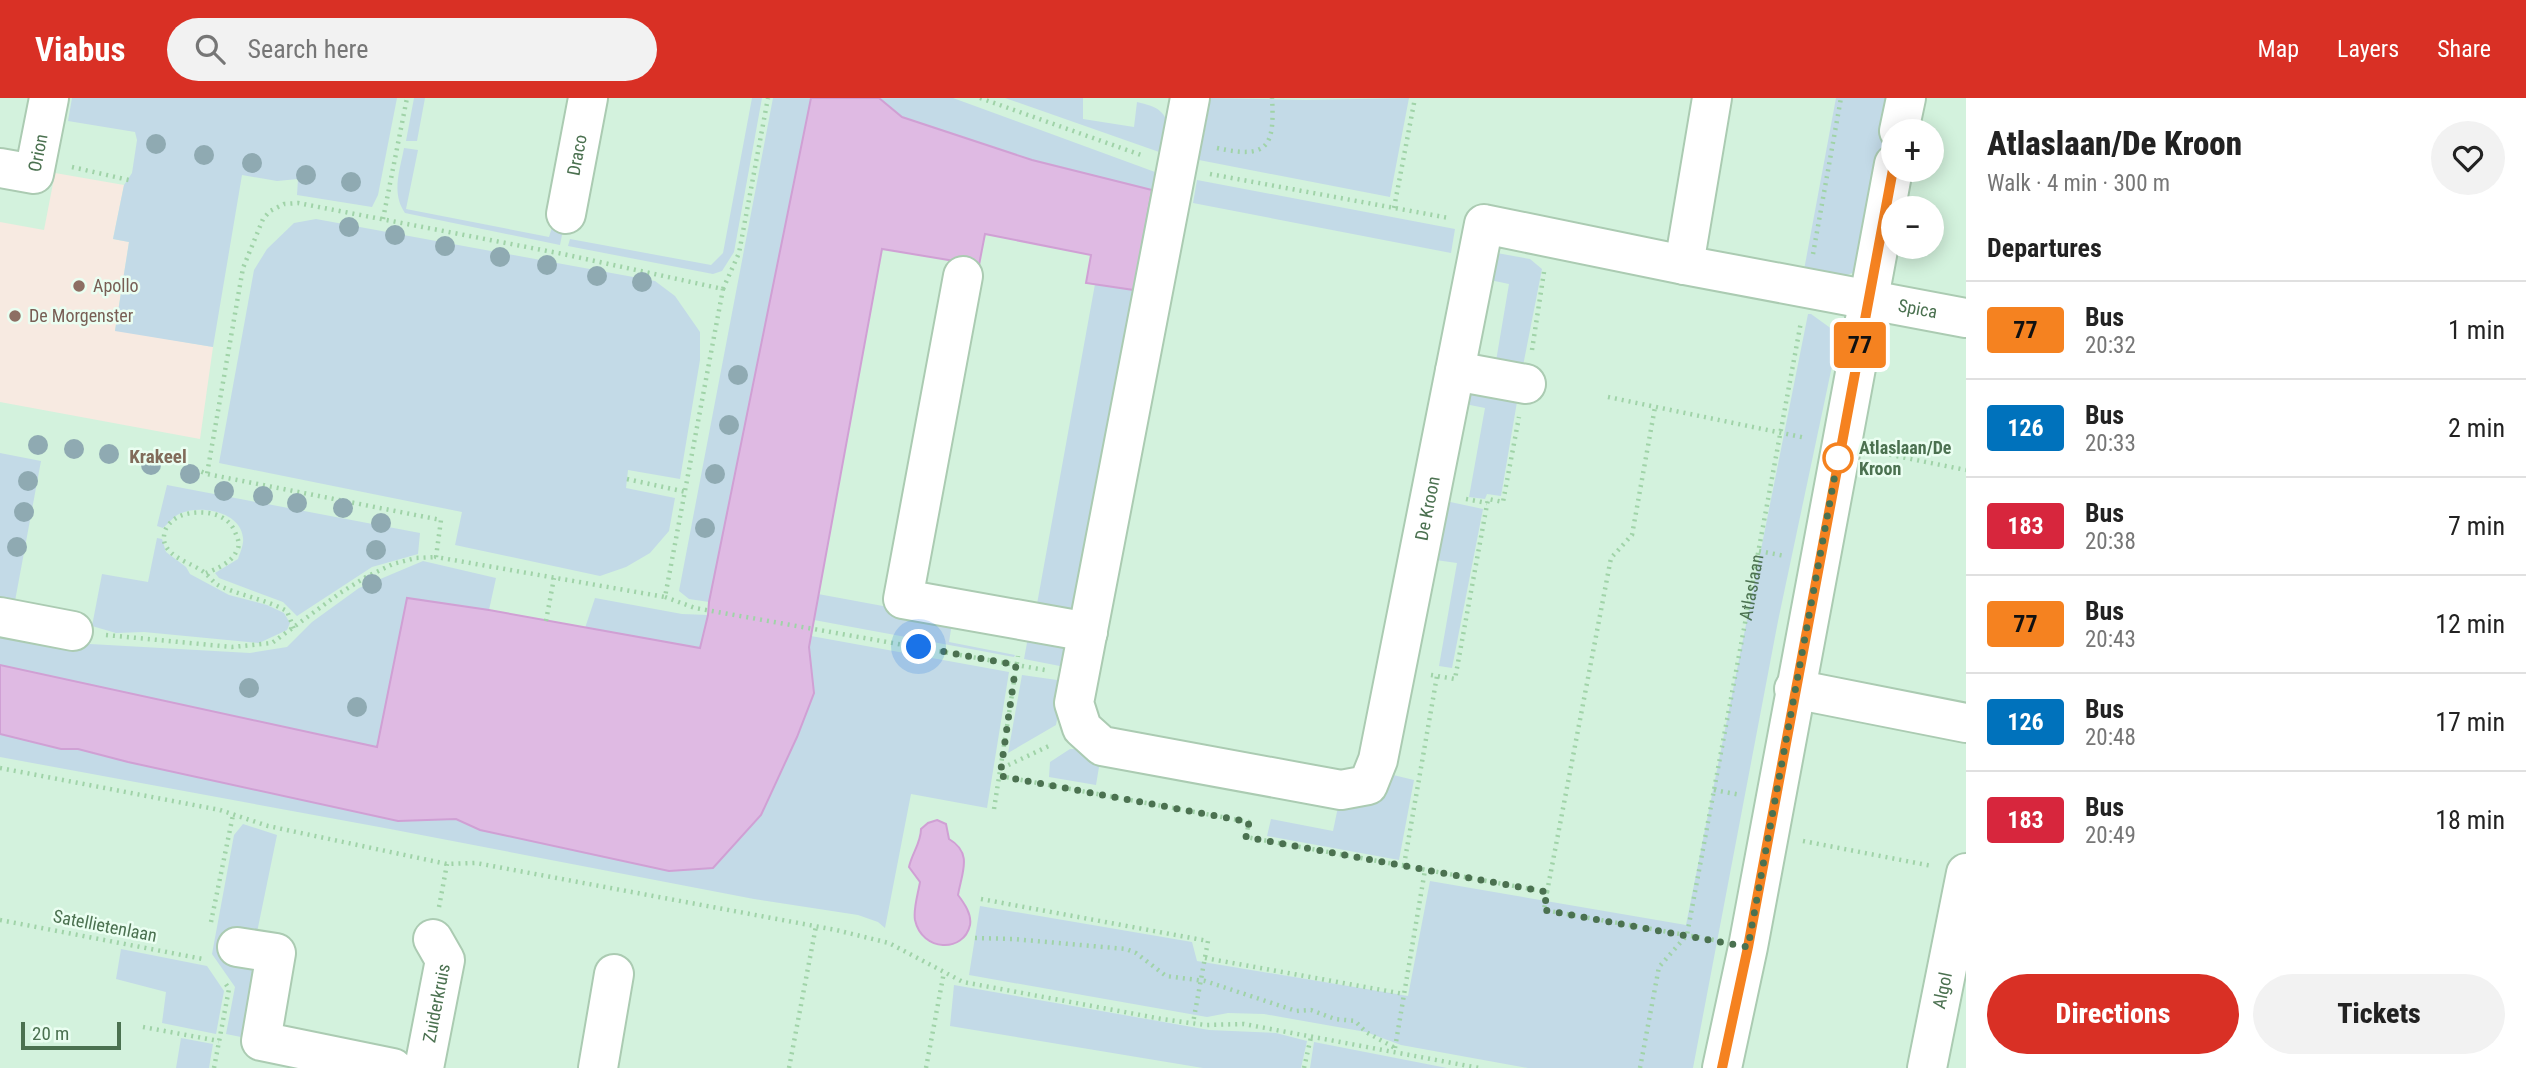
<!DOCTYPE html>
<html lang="en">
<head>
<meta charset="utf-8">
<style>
	:root { --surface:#fff; --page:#f2f2f2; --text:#222; --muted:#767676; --line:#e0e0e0; --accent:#d93025 }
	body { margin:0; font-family:"Roboto Condensed",sans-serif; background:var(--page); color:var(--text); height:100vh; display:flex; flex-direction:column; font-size:26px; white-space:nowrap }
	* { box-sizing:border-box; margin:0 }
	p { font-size:23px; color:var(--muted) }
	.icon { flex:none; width:38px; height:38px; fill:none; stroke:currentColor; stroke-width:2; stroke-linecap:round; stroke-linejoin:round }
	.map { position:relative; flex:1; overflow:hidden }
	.drawer { display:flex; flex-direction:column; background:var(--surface); width:560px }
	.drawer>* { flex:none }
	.badge { padding:0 14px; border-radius:5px; font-size:24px; line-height:46px }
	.fabs { position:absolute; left:1881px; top:21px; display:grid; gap:14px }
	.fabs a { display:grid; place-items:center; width:63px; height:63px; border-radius:50%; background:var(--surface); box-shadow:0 4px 18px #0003; font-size:35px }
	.scale { position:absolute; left:21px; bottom:18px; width:100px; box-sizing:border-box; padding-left:7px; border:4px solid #4b7150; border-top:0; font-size:19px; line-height:24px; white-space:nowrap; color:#4b7150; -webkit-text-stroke:5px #eafef1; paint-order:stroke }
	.you { position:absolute; width:35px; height:35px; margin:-18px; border:5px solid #fff; border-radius:50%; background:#1a73e8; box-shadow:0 0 0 10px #1a73e833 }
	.map>.badge { position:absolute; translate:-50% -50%; box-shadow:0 0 0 4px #fff }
	h2 { padding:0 21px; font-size:26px; line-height:63px }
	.round { display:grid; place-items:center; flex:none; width:74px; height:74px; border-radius:37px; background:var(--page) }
	.head { display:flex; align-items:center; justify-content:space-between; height:119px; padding:0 21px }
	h1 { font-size:33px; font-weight:800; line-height:52px }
	.action { display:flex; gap:14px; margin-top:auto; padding:14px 21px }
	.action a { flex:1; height:80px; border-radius:42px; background:var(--accent); color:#fff; font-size:28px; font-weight:800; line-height:80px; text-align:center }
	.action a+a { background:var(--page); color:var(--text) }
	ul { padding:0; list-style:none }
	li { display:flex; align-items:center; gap:21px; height:98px; padding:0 21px; border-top:2px solid var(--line) }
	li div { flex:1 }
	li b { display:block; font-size:26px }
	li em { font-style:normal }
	li .badge { min-width:77px; font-weight:700; text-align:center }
	header { display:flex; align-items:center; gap:42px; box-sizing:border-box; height:98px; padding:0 35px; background:var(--accent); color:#fff }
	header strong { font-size:33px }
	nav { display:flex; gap:38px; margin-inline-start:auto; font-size:24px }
	.search { width:490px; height:63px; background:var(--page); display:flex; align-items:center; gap:18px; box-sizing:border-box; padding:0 24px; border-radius:38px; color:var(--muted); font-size:26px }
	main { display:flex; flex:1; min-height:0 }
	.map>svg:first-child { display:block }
</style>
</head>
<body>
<header>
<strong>Viabus</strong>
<div class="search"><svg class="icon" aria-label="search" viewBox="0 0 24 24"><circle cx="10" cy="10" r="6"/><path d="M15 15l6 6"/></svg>Search here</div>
<nav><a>Map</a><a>Layers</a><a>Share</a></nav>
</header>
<main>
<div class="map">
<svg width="1966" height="970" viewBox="0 0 1966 970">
	<rect width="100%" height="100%" fill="#e4fbec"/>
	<path fill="#d3f2dd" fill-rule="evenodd" d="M0,0H1966V970H0ZM1894,33H1932V72H1894ZM1894,110H1932V149H1894Z"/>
	<path fill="#f7eae1" d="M55,75L124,87L113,141L129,144L115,232L213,249L200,341L0,304V124L44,132Z"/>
	<path fill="#c3dae7" d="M72,0H397L378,97L372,109L297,97L298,81L277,83L242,77L213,249L115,233L129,144L113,141L124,87L132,75L137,42L135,34L68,23Z
		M414,0H425L417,43H406Z
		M752,0H762L734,154L722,173L713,176L568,148L570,141L711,167L723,155Z
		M773,0H811L709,504L689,501L679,493Z
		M879,0H953L1155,74L1152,92L1030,62L902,19Z
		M1005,0H1083V21L1134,29L1137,4C1158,9 1162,11 1171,30L1162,55Z
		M1211,0L1306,2L1409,0L1390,99L1199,62Z
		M1836,0H1895L1864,171L1841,179L1804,172Z
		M404,50L418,52L406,111L549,139L553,126L564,127L560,147L405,115C391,95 400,72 404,50Z
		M1197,82L1455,131L1451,155L1193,105Z
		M316,121L655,183L675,198L700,234V262L680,381L628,372L626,390L675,400L669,433L650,455L626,469L600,478L455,447L462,414L219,365L254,172L267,151L294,125Z
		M1497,155L1530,161L1542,171L1522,273L1495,269L1509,186L1485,181Z
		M1095,186L1134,192L1081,502L1068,513L1037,506Z
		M1808,216H1811L1836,234L1835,254L1778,523L1693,970H1528L1401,947L1366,934L1264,916L1228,915L1207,919L969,877L980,808L1192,844L1197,863L1408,898L1430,783L1686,827Z
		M1465,282L1519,292L1501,398L1487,396L1485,401L1469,399L1485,310L1460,305Z
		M0,355L41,363L15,503L0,500Z
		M167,387L420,435L418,456L372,469L297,518L283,504L219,480L215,475L238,461C240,455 244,446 243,440C241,413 199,406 179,416C173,419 168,426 163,430L157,428Z
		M1441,402L1483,411L1452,570L1439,568L1457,465L1429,461Z
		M157,440L162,441L166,454L186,469L190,476L229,497L267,507L284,515L290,525L287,532L259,545L144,534L116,535L92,528L102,476L148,484Z
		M423,463L496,480L489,512L407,500L378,649L0,567V529L90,546L250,555L287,549L312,524L359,490Z
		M818,496L948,520L953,519L949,544L1015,557L1014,559L814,522Z
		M595,500L682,516L708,517L700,550L585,530Z
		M1029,534L1062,545L1065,550V569L1024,561Z
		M811,538L1009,574L987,710L911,696L885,830L878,824L858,817L754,801L390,731L0,659V636L61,651H78L128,664L398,723L456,721L480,732L669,773L713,770L814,595L809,549Z
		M1022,577L1064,583L1056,627L1008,655Z
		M1070,651H1076L1100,663L1096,687L1049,679L1050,664Z
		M1389,676L1414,682L1399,762L1267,738L1271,721L1333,733L1338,709Z
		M243,726L277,737L255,844L263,876L251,941L226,936L235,889L212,856L234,737Z
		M121,851L207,868L224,893L216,936L162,925L166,894L116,881Z
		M954,887L1209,932L1276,935L1307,943L1301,970H1203L950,928Z
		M181,940L213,946L209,970H176Z
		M1314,944L1447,970H1310Z"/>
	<path fill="#dfbae3" stroke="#d0a0d4" stroke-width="2" d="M811,0H879L902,19L1032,62L1152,92L1134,192L1086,185L1091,157L985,136L979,167L882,151L809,549L814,595L797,639L761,717L713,770L669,773L480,732L456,721L398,723L128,664L78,651H61L0,636V567L377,649L407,500L489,512L700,550L708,517L709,504Z
		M937,722L946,726L949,741C973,755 962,774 958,797C964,805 972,816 970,827C964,855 922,854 915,822C913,811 918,796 920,784L909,769C912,755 921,745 921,731L928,725Z"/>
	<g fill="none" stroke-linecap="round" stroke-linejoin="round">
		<defs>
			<g id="minor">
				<path id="s2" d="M1190,0L1074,605L1082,630L1102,648L1341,692L1368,687L1378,662L1484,126L1684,167L1966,220"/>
				<path d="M1899,33L1906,0"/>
				<path id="s3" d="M0,70L34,76L49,0"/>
				<path id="s4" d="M566,116L588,0"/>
				<path d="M1684,167L1712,0"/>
				<path d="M963,178L903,501L1088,534"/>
				<path d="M1455,273L1526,286"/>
				<path d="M0,519L73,533"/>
				<path d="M1794,591L1966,625"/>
				<path d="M237,849L276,855L261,943L393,970"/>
				<path id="s5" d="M424,970L445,862L433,841"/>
				<path d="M598,970L614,876"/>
				<path d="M1722,970L1748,849L1894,66"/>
				<path id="s6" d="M1927,970L1966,775"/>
			</g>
		</defs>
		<use href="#minor" stroke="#abcbb2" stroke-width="42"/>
		<g stroke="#a0d3a8" stroke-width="4.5" stroke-dasharray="2 5" stroke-linecap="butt">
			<path d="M980,0L1144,58"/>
			<path d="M1217,50C1267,61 1275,50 1272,0"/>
			<path d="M72,69L133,83"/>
			<path d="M1210,76L1449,120"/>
			<path d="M1394,110L1415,0"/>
			<path d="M383,121L407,0"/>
			<path d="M1813,156L1841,0"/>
			<path d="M723,191L739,155L768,0"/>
			<path d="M1532,252L1544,174"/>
			<path d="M1608,299L1806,340"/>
			<path d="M1876,354L1966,372"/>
			<path d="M195,371L207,376L441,422L436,459L665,499L723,191L563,156L298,105L284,106L270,113L263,121L243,170L207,376"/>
			<path d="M627,381L686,394"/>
			<path d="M1466,401L1487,405"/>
			<path d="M1759,453L1785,458"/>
			<path d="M206,475C216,471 231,465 236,454C241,447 238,441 235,434C227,413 198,411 180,418C173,421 167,427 165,433C157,459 194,464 206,476C212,481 214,486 222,489C243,498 267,502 287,513L294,531"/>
			<path d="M665,499L695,510L1045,572"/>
			<path d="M546,523L554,480"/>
			<path d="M106,537L232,549L272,545L340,495L366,479L393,466L416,460L436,459"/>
			<path d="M1431,577L1455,581L1488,401L1503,404L1519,319"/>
			<path d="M0,670L220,712L268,728L447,766L476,765L836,832L889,845L963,884L1162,921L1205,927L1244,926L1479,970"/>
			<path d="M1002,670L1051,647"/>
			<path d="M1000,678L1249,724L1246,739L1547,794L1544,812L1714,842"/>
			<path d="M1714,692L1741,697"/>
			<path d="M994,711L1018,558"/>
			<path d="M1803,743L1932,768"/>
			<path d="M1404,767L1437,578"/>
			<path d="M1547,794L1611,460L1632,437L1655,309"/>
			<path d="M981,801L1208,843L1193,925"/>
			<path d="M439,809L447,766"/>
			<path d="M0,822L203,861"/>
			<path d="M211,824L233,717"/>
			<path d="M975,840L1013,841L1126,851L1136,855L1166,878L1205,883L1296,913L1311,912L1335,921L1355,923L1366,934L1395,950"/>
			<path d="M1205,860L1404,896"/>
			<path d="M143,929L219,943"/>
			<path d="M1395,950L1425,772"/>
			<path d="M214,970L229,891L224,883"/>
			<path d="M789,970L816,828"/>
			<path d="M926,970L944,874"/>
			<path d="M1304,970L1311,939"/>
			<path id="s1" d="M1640,970L1659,869L1687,837L1801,224"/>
		</g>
		<use href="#minor" stroke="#fff" stroke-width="38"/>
	</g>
	<g fill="#8faab2">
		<circle cx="156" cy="46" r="10"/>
		<circle cx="204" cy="57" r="10"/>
		<circle cx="252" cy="65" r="10"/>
		<circle cx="306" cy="77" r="10"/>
		<circle cx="351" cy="84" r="10"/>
		<circle cx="349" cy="129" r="10"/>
		<circle cx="395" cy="137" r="10"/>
		<circle cx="445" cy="148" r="10"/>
		<circle cx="500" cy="159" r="10"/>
		<circle cx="547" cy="167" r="10"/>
		<circle cx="597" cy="178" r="10"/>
		<circle cx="642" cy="184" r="10"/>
		<circle cx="738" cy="277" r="10"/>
		<circle cx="729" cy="327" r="10"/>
		<circle cx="38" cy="347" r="10"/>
		<circle cx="74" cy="351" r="10"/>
		<circle cx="109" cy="356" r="10"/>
		<circle cx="151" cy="367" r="10"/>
		<circle cx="190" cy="376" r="10"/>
		<circle cx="715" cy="376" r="10"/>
		<circle cx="28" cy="383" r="10"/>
		<circle cx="224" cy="393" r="10"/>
		<circle cx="263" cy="398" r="10"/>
		<circle cx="297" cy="405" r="10"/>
		<circle cx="343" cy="410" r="10"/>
		<circle cx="24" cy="414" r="10"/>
		<circle cx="381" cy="425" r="10"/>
		<circle cx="705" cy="430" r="10"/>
		<circle cx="17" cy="449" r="10"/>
		<circle cx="376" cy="452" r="10"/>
		<circle cx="372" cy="486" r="10"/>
		<circle cx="249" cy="590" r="10"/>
		<circle cx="357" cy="609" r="10"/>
	</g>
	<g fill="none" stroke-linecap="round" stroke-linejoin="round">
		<defs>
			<path id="line" d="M1722,970L1748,849L1894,66"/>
		</defs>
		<use href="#line" stroke="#fff" stroke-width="16"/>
		<use href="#line" stroke="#f58220" stroke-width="10"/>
		<path stroke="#4b7150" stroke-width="7" stroke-dasharray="0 12.6" d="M919,549L1016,567L1000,678L1249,724L1246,739L1547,794L1544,812L1748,849L1838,360"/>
	</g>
	<g fill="#8d6e63" stroke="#eafef1" stroke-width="2.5">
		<circle cx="79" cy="188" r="7"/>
		<circle cx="15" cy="218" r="7"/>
	</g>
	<circle fill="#fff" stroke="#f58220" stroke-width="3.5" cx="1838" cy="360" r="14"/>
	<g text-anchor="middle" stroke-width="5" stroke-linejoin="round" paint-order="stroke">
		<g font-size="18" fill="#4b7150" stroke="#eafef1">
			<text dy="6" stroke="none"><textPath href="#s3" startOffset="56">Orion</textPath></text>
			<text dy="6" stroke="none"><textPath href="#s4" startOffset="60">Draco</textPath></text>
			<text dy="6" stroke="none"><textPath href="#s2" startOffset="1955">Spica</textPath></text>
			<text dy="6" stroke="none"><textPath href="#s2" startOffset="1223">De Kroon</textPath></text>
			<text dy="6" stroke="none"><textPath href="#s1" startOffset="499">Atlaslaan</textPath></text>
			<text transform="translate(105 828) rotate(11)" y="6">Satellietenlaan</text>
			<text dy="6" stroke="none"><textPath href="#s6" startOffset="79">Algol</textPath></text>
			<text dy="6" stroke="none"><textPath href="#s5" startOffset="66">Zuiderkruis</textPath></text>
		</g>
		<g font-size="18" fill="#785e54" stroke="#eafef1" text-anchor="start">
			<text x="93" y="194">Apollo</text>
			<text x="29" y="224">De Morgenster</text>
		</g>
		<g font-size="18" font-weight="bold" fill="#4b7150" stroke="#eafef1" text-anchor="start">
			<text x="1859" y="356">Atlaslaan/De<tspan x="1859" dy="21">Kroon</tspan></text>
		</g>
		<g font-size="19" font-weight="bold" fill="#816b5a" stroke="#eafef1">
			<text x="158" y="365">Krakeel</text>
		</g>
	</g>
</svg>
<div class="fabs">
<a>+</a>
<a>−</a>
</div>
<div class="scale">20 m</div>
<div class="you" style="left:919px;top:549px"></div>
<b class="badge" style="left:1860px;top:247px;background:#f58220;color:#111">77</b>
</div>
<section class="drawer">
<div class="head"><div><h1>Atlaslaan/De Kroon</h1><p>Walk · 4 min · 300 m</p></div><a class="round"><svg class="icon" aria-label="heart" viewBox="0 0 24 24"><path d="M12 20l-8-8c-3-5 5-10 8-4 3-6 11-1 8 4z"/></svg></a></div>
<h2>Departures</h2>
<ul>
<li><span class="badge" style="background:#f58220;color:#111">77</span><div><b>Bus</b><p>20:32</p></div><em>1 min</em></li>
<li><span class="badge" style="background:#0072bc;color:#fff">126</span><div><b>Bus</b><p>20:33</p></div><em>2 min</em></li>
<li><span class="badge" style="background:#d7263d;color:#fff">183</span><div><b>Bus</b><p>20:38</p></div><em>7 min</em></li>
<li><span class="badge" style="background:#f58220;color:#111">77</span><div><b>Bus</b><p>20:43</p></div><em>12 min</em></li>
<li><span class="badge" style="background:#0072bc;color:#fff">126</span><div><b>Bus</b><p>20:48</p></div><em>17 min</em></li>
<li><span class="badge" style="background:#d7263d;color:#fff">183</span><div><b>Bus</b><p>20:49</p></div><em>18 min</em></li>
</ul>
<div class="action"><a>Directions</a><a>Tickets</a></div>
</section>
</main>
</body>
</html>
